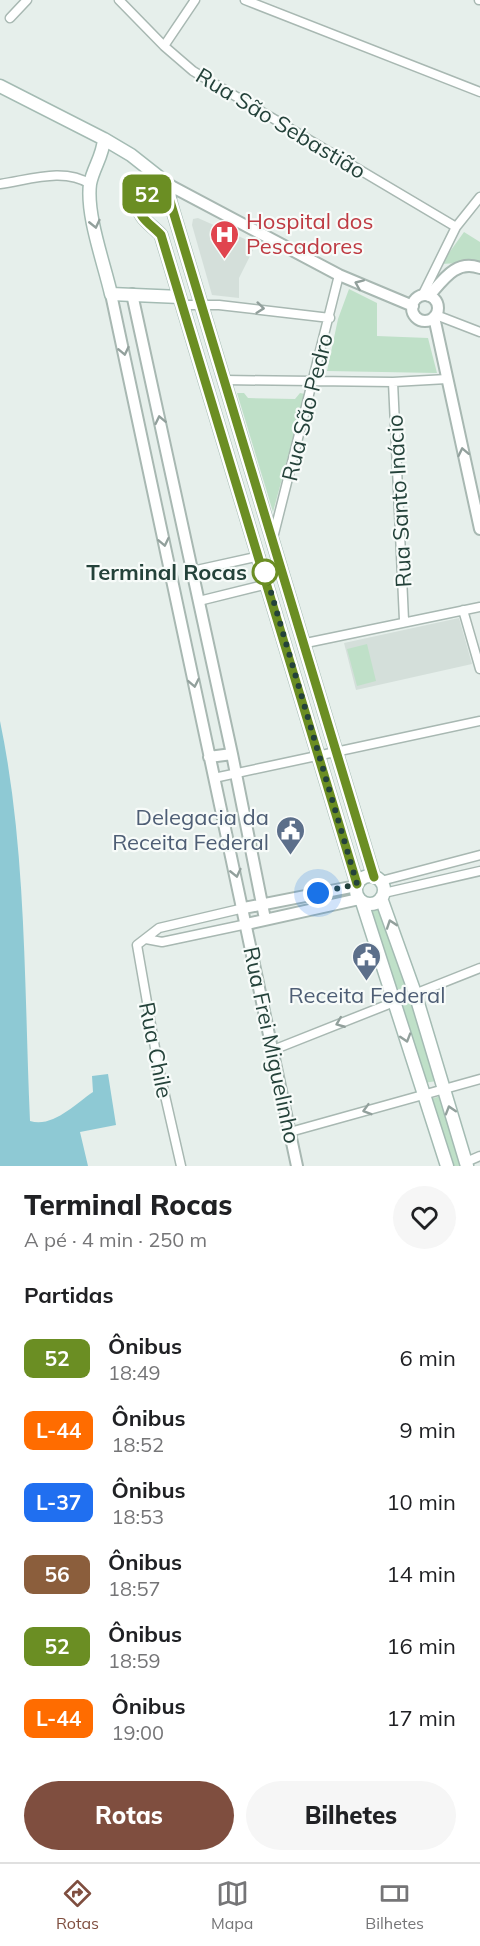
<!DOCTYPE html>
<html lang="pt">
<head>
<meta charset="utf-8">
<style>
	:root { --surface:#fff; --page:#f6f6f6; --text:#202124; --muted:#757577; --line:#e0e0e0; --accent:#7f4e3f }
	body { margin:0; font-family:Mulish,sans-serif; background:var(--page); color:var(--text); height:100vh; display:flex; flex-direction:column; font-size:22px; white-space:nowrap }
	* { box-sizing:border-box; margin:0 }
	p { font-size:20px; color:var(--muted) }
	.icon { flex:none; width:33px; height:33px; fill:none; stroke:currentColor; stroke-width:2; stroke-linecap:round; stroke-linejoin:round }
	.map { position:relative; height:1166px; overflow:hidden }
	.side { display:flex; flex-direction:column; background:var(--surface); flex:1 }
	.side>* { flex:none }
	.badge { padding:0 12px; border-radius:9px; font-size:21px; line-height:39px }
	.you { position:absolute; width:30px; height:30px; margin:-15px; border:4px solid #fff; border-radius:50%; background:#1a73e8; box-shadow:0 0 0 9px #1a73e833 }
	.map>.badge { position:absolute; translate:-50% -50%; box-shadow:0 0 0 3px #fff }
	h2 { padding:0 24px; font-size:22px; line-height:54px }
	.round { display:grid; place-items:center; flex:none; width:63px; height:63px; border-radius:32px; background:var(--page) }
	.summary { display:flex; align-items:center; justify-content:space-between; height:102px; padding:0 24px }
	h1 { font-size:28px; font-weight:800; line-height:45px }
	.primary-button { display:flex; gap:12px; margin-top:auto; padding:12px 24px }
	.primary-button a { flex:1; height:69px; border-radius:36px; background:var(--accent); color:#fff; font-size:24px; font-weight:800; line-height:69px; text-align:center }
	.primary-button a+a { background:var(--page); color:var(--text) }
	ul { padding:0; list-style:none }
	li { display:flex; align-items:center; gap:18px; height:72px; padding:0 24px }
	li div { flex:1 }
	li b { display:block; font-size:22px }
	li em { font-style:normal }
	li .badge { min-width:66px; font-weight:700; text-align:center }
	.menu { display:flex; justify-content:space-around; align-items:center; height:84px; border-top:2px solid var(--line); background:var(--surface); font-size:16px; color:var(--muted) }
	.menu a { display:grid; justify-items:center; gap:3px }
	.menu .active { color:var(--accent) }
	.map>svg:first-child { display:block }
</style>
</head>
<body>
<div class="map">
<svg width="480" height="1166" viewBox="0 0 480 1166">
	<rect width="100%" height="100%" fill="#e6efeb"/>
	<path fill="#d4dfda" d="M198,218L256,244L239,278V298L212,295L192,225L193,219Z
		M459,618L472,664L356,690L344,643Z"/>
	<path fill="#bfe0c8" d="M464,232L480,242V262L441,264Z
		M349,289L377,303V336L428,338L437,373L327,371L338,319Z
		M237,393H244L248,398L295,399L300,393L305,394L273,512Z
		M367,644L376,681L357,686L347,649Z
		M382,906L408,987L395,990L370,910Z
		M410,1001L436,1081L425,1083L402,1003Z
		M441,1096L462,1166H451L430,1099Z"/>
	<path fill="#8ec9d4" d="M0,721C27,851 24,988 30,1121C53,1128 75,1104 93,1092L92,1076L108,1074L116,1125L80,1132L88,1166H0Z"/>
	<g fill="none" stroke-linecap="round" stroke-linejoin="round">
		<defs>
			<path id="minor" d="M119,0L164,46L193,71L456,227
				M245,0L480,92
				M479,0H480
				M10,18L27,0
				M164,46L195,0
				M0,184C29,180 64,167 90,184
				M422,296L456,227L480,197
				M183,305H219L330,318
				M436,315L480,332
				M224,380L393,382L447,379
				M393,382L404,620
				M273,538L339,275
				M192,571L260,556
				M199,601L268,584
				M463,610L480,669
				M306,643L480,607
				M214,778L480,721
				M381,881L480,855
				M384,893L480,871
				M146,939L162,942L247,924
				M273,1050L480,968
				M290,1132L480,1079
				M466,1162L480,1156
				M181,1166L158,1065L137,945L159,928L244,908"/>
			<path id="tertiary" d="M169,185L339,275L413,306
				M111,294L297,1166
				M132,294L232,754L265,919
				M412 308a13 13 0 1 1 26 0a13 13 0 1 1-26 0Z
				M429,296C443,280 456,259 480,268
				M434,317L480,529
				M209,757L232,754
				M244,908L356,886
				M247,924L359,899"/>
			<path id="secondary" d="M0,86L104,139L131,155L169,185L170,201
				M104,139C103,156 93,168 90,184C86,215 104,263 111,294L180,297
				M356 890a14 14 0 1 1 28 0a14 14 0 1 1-28 0Z
				M357,884L161,235C151,224 137,218 138,201L147,193H161L170,201L374,877
				M381,898L415,993L467,1166
				M362,902L447,1166"/>
		</defs>
		<use href="#minor" stroke="#a8b8b2" stroke-width="11"/>
		<use href="#tertiary" stroke="#a8b8b2" stroke-width="14"/>
		<use href="#secondary" stroke="#a4bbb3" stroke-width="15"/>
		<use href="#minor" stroke="#fff" stroke-width="8"/>
		<use href="#tertiary" stroke="#fff" stroke-width="10"/>
		<use href="#secondary" stroke="#fff" stroke-width="12"/>
	</g>
	<defs><path id="oneway-chevron" d="M-2-3.5L2.5 0L-2 3.5" fill="none" stroke-width="1.6" stroke-linecap="round" stroke-linejoin="round" transform="scale(1.5)"/></defs>
	<g stroke="#92a09c">
		<use href="#oneway-chevron" transform="translate(95 224) rotate(77)"/>
		<use href="#oneway-chevron" transform="translate(359 284) rotate(-157)"/>
		<use href="#oneway-chevron" transform="translate(260 308) rotate(6)"/>
		<use href="#oneway-chevron" transform="translate(124 351) rotate(78)"/>
		<use href="#oneway-chevron" transform="translate(160 420) rotate(-102)"/>
		<use href="#oneway-chevron" transform="translate(463 452) rotate(-102)"/>
		<use href="#oneway-chevron" transform="translate(164 542) rotate(78)"/>
		<use href="#oneway-chevron" transform="translate(194 683) rotate(79)"/>
		<use href="#oneway-chevron" transform="translate(236 873) rotate(77)"/>
		<use href="#oneway-chevron" transform="translate(391 924) rotate(-109)"/>
		<use href="#oneway-chevron" transform="translate(340 1023) rotate(158)"/>
		<use href="#oneway-chevron" transform="translate(406 1038) rotate(73)"/>
		<use href="#oneway-chevron" transform="translate(367 1110) rotate(164)"/>
		<use href="#oneway-chevron" transform="translate(450 1110) rotate(-107)"/>
	</g>
	<g fill="none" stroke-linecap="round" stroke-linejoin="round">
		<defs>
			<path id="line" d="M357,884L161,235C151,224 137,218 138,201L147,193H161L170,201L374,877"/>
		</defs>
		<use href="#line" stroke="#fff" stroke-width="14"/>
		<use href="#line" stroke="#6b8e23" stroke-width="9"/>
		<path stroke="#24423a" stroke-width="6" stroke-dasharray="0 10.8" d="M265,572L357,884L318,893"/>
	</g>
	<defs>
		<symbol id="hospital-pin" viewBox="-11 -11 22 30"><path d="M0 17L-7.5 6A9.5 9.5 0 1 1 7.5 6Z" fill="#e0444e" stroke="#f7fbf9"/><path d="M-5-5h3v3.5h4V-5h3V5h-3V1.5h-4V5h-3Z" fill="#fff"/></symbol>
		<symbol id="civic-pin" viewBox="-11 -11 22 30"><path d="M0 17L-7.5 6A9.5 9.5 0 1 1 7.5 6Z" fill="#5c6f8a" stroke="#f7fbf9"/><path d="M-.6-6.5H3V-4.5H.6V-3L4-1V1h2V6H-6V1h2V-1L-.6-3ZM-1.2 2.5V6h2.4V2.5Z" fill="#fff"/></symbol>
	</defs>
	<g fill-rule="evenodd">
		<use href="#hospital-pin" x="208" y="218" width="33" height="45"/>
		<use href="#civic-pin" x="274" y="814" width="33" height="45"/>
		<use href="#civic-pin" x="350" y="940" width="33" height="45"/>
	</g>
	<circle fill="#fff" stroke="#6b8e23" stroke-width="3" cx="265" cy="572" r="12"/>
	<g text-anchor="middle" stroke-width="4.5" stroke-linejoin="round" paint-order="stroke">
		<g font-size="22" fill="#24423a" stroke="#f7fbf9">
			<text transform="translate(281 123) rotate(31)" y="8">Rua São Sebastião</text>
			<text transform="translate(307 407) rotate(-76)" y="8">Rua São Pedro</text>
			<text transform="translate(399 501) rotate(-93)" y="8">Rua Santo Inácio</text>
			<text transform="translate(272 1045) rotate(78)" y="8">Rua Frei Miguelinho</text>
			<text transform="translate(156 1050) rotate(79)" y="8">Rua Chile</text>
		</g>
		<g font-size="22" fill="#be3a42" stroke="#f7fbf9" text-anchor="start">
			<text x="246" y="229">Hospital dos<tspan x="246" dy="25">Pescadores</tspan></text>
		</g>
		<g font-size="22" font-weight="bold" fill="#24423a" stroke="#f7fbf9" text-anchor="end">
			<text x="247" y="580">Terminal Rocas</text>
		</g>
		<g font-size="22" fill="#4e5e75" stroke="#f7fbf9" text-anchor="end">
			<text x="269" y="825">Delegacia da<tspan x="269" dy="25">Receita Federal</tspan></text>
			<text x="367" y="1003" text-anchor="middle">Receita Federal</text>
		</g>
	</g>
</svg>
<div class="you" style="left:318px;top:893px"></div>
<b class="badge" style="left:147px;top:194px;background:#6b8e23;color:#fff">52</b>
</div>
<section class="side">
<div class="summary"><div><h1>Terminal Rocas</h1><p>A pé · 4 min · 250 m</p></div><a class="round"><svg class="icon" aria-label="heart" viewBox="0 0 24 24"><path d="M12 20l-8-8c-3-5 5-10 8-4 3-6 11-1 8 4z"/></svg></a></div>
<h2>Partidas</h2>
<ul>
<li><span class="badge" style="background:#6b8e23;color:#fff">52</span><div><b>Ônibus</b><p>18:49</p></div><em>6 min</em></li>
<li><span class="badge" style="background:#ff6c00;color:#fff">L-44</span><div><b>Ônibus</b><p>18:52</p></div><em>9 min</em></li>
<li><span class="badge" style="background:#206ff0;color:#fff">L-37</span><div><b>Ônibus</b><p>18:53</p></div><em>10 min</em></li>
<li><span class="badge" style="background:#8b5e3c;color:#fff">56</span><div><b>Ônibus</b><p>18:57</p></div><em>14 min</em></li>
<li><span class="badge" style="background:#6b8e23;color:#fff">52</span><div><b>Ônibus</b><p>18:59</p></div><em>16 min</em></li>
<li><span class="badge" style="background:#ff6c00;color:#fff">L-44</span><div><b>Ônibus</b><p>19:00</p></div><em>17 min</em></li>
</ul>
<div class="primary-button"><a>Rotas</a><a>Bilhetes</a></div>
</section>
<nav class="menu">
<a class="active"><svg class="icon" aria-label="directions" viewBox="0 0 24 24"><path d="M12 3l9 9-9 9-9-9zM9 14v-3h6M13 9l2 2-2 2"/></svg>Rotas</a>
<a><svg class="icon" aria-label="map" viewBox="0 0 24 24"><path d="M3 6l6-2 6 2 6-2v14l-6 2-6-2-6 2zM9 4v14M15 6v14"/></svg>Mapa</a>
<a><svg class="icon" aria-label="tickets" viewBox="0 0 24 24"><path d="M3 7h18v10H3zM15 7v10"/></svg>Bilhetes</a>
</nav>
</body>
</html>
